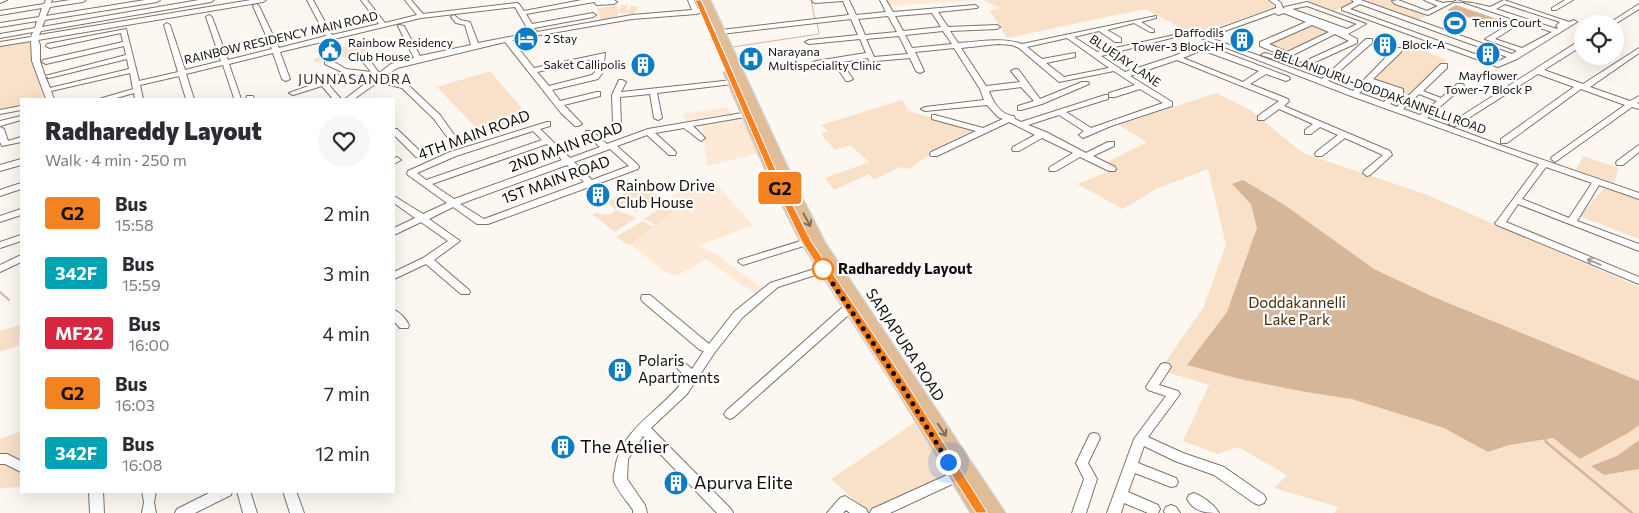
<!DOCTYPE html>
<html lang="en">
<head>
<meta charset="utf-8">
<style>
	:root { --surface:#fff; --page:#f7f7f7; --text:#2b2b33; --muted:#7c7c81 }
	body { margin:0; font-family:Commissioner,sans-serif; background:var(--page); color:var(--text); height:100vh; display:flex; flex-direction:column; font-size:19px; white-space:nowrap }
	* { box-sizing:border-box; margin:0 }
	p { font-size:16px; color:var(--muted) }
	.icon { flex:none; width:28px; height:28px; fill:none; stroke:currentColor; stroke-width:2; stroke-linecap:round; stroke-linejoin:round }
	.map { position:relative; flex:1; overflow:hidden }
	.side { position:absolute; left:20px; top:98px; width:375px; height:395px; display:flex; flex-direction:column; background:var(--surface); border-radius:0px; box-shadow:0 5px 20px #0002 }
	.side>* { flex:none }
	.badge { padding:0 10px; border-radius:4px; font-size:18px; line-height:32px }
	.controls { position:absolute; left:1574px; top:15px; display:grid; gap:10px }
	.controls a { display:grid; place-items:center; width:50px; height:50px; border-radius:50%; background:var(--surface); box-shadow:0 5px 20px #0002; font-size:25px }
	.you { position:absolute; width:25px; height:25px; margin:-12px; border:4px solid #fff; border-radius:50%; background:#1a73e8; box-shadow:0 0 0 8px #1a73e833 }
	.map>.badge { position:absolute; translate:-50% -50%; box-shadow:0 0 0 2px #fff }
	.round { display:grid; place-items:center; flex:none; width:52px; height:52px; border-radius:26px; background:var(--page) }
	.head { display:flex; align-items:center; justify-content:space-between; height:85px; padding:0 25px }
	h1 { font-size:24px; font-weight:800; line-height:38px }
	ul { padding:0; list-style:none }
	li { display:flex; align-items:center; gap:15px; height:60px; padding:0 25px }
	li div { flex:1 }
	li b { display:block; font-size:19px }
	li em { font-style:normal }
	li .badge { min-width:55px; font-weight:700; text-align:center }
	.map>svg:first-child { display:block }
</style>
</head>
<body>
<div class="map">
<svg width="1639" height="513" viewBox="0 0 1639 513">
	<rect width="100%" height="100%" fill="#fdf7f2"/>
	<path fill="#fee9d7" d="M884,0H980L887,6Z
		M727,107L731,113L686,121L683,114Z
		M741,117L758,153L707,166L702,124Z
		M713,180L753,225L699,246L716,254L762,288L754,293L706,259L677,276L666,273L630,244L680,206L672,196Z"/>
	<path fill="#f8e0c9" d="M982,0H1266L1276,7L1195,35L1145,9L1007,38L990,11L1000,8C993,6 988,1 982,0Z
		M1309,0H1353L1356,1L1334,11L1307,1Z
		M1369,0H1392L1391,1L1429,15L1418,20L1366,1Z
		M621,5H628L626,10H629L631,6L638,7L634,14L618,13L617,17L601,20L597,8L617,6L618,13Z
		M1312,24L1331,31L1288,52L1268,44Z
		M30,41L43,99H21V106L0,111V46Z
		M359,44L366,46V50L371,53C352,57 332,57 314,63L315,61H312L328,50Z
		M1408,45L1447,60L1397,107L1389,104L1403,90L1373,79Z
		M490,71L530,118L482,134L437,87Z
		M1216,93L1250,110L1303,153L1425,194L1639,287V513H1334L1338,507L1274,488L1287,475L1238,447L1218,454L1183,441L1209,385L1160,370L1203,308L1226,245L1208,169L1156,189L1123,209L1077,184L1118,168L1107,162L1147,142L1119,125Z
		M902,100L909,111L974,130L927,152L931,154L908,169L899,167L874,180L869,174L834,190L825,178L869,162L850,145L835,150L821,134L828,131L821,125Z
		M1583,156L1619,168L1614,183L1576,170Z
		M641,182L660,198L636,212L625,205L615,209L607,202L625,193L622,189Z
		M1605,188L1639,200V239L1579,216Z
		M668,203L676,209L656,225L644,219Z
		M617,210L636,218L615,232L593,215L595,213L608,215Z
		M643,221L653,227L629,245L616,237Z
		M20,325L19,345L0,352V331Z
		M914,423L948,475L868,512L831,479Z
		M21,431V487L0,488V439Z"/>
	<path fill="#d6b699" d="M1456,5L1500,20L1491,25L1447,10Z
		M1243,180L1286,206L1374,269L1431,296L1639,381V425L1628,433L1580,459L1553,438L1509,445L1488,452L1444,428L1352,399L1306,392L1240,379L1187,365L1227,312L1257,228L1251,204L1232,184Z
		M1639,440V469L1604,475L1591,466L1617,456Z"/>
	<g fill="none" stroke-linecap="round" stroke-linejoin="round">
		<path stroke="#d6b699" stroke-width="1" d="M811,0L815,19
			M733,47L819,34L817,23"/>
		<path stroke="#d6b699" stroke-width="2" d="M0,292L9,300"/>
		<path stroke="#d6b699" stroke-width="2.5" d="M1545,438L1546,442L1632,513"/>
		<defs>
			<path id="minor" d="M0,0H7L0,3Z
				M46,0H52L51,3L70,0H86L83,2L50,7L46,16L145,0H160L157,2L45,20L42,27L199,0H214L211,2L41,31L39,35L251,0H266L263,2L38,40L40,45V61L45,76L126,55L124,46L46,64L42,62L43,60L123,42L121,33L50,48L46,46L47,44L126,29L139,81L178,72L164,25L167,23L170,25L185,70L221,61L206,17L209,15L212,17L228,60L272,49L253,6L256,4L259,6L279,48L326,36L307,0H313L332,35L379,24L361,0H367L385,23L417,15L405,0H411L423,14L517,3L519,4L524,11L582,0H614L617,2L614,4L597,5L594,2L526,14L532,24L593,13L596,15L593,17L534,28L537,32L632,15L692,10L688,0H694L698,9H703L706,11L696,14L632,19L512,40L534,68L605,53L603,72L598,79L552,90L560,101L597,92H600V96L564,105L582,124L578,126H575L561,113L505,42L397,68L382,78L407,84L440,115L457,139L453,142L450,141L434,119L402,88L378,82L354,99H345L374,77L354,75L328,84L341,99H333L322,86L293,95L289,93L344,73L325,64V60H331L346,69L371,72L359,57L363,55H366L379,73L391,64L414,58L398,26L399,25L404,26L420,56L471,45L465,25L456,23L451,17L454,15L460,20L470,22L478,43L530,33L515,7L421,18L280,52L290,79L286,81L282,79L273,53L229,64L241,99L234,98L223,65L186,74L194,99H186L179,76L140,85L143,99H135L134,93L113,99H99L133,89L130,73L51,91L54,99H46L32,61L31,41L0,46V42L31,37L33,32L0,38V34L35,28L37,21L0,27V23L39,17L42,8L0,15V11L44,4ZM598,58L595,72L592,75L549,86L537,72ZM127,59L129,69L50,88L45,76L49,78Z
				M812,0H849L856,15L886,12L880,0H886L893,12L975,5L978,7L977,8L938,12L948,27L997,25L1000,27L997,29L950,31L958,43C980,42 1002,37 1022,44L1156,16V18L1141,22L1154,30V32H1150L1134,23L1107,30L1121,38V42H1115L1099,31L1074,37L1097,52L1179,34V36L1101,56L1125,72L1174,56L1199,45H1205L1289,77L1290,79L1286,81L1266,74L1250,84L1288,99L1289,101L1284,106L1390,151L1392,155L1370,175L1367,176L1363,173L1364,171L1383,155L1345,138L1322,156H1316L1315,154L1316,152L1338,135L1320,127L1311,134H1305V130L1313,124L1279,109L1264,120H1258V116L1279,101L1177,60L1130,76L1172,102V106L1111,126L1083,138L1079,135L1084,131L1059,115L1028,125L1046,132L1086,153L1108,142H1114V146L1093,156L1115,167L1116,169L1115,171H1109L1080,157L1056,171H1050L1049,169L1050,167L1073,153L1042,138L1019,151H1013L1012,149L1013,147L1035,135L1009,122L937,156H931L930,154L931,152L976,131L932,119V115H935L983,128L1003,119L998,117L987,105L925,111L921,109L925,107L984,100L980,89L954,48L915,52L924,71L920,73L916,71L910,58L876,61L878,64L874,66H871L868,58L841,62L853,79L849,81H846L834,63L816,65L812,63L816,61L866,53L860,39L809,44L805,42L809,40L858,35L851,19L721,34L717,32L721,30L849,15L843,1L815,3L813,2ZM932,13L941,27L903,31L895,16ZM888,16L897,32L865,35L858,19ZM943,31L952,44L912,48L905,35ZM899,36L908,54L874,57L866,39ZM1067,38L1109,68L1064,77L1046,63L1075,57V53L1042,59L1027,47ZM998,44L1012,45L1019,48L1059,82L1114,71L1135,85L1109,93V97H1115L1140,89L1163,103L1091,128L1066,112L1108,99V95H1105L1021,122L1015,119L1014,116C1001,115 993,102 989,91L1021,87L1034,101L1018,106V110H1021L1042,104L1089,84L1088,82H1082L1040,99L1018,69H1015L1011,71L1020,82L986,86L961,48ZM1202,50L1259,71L1243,82L1183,58Z
				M1269,0H1277L1281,3L1283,9L1285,7L1307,2L1366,24L1348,34L1357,39V43L1302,68L1261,55L1265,53L1279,57L1281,55L1260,46V42L1306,22L1284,13L1278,15L1275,13L1208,37L1322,79L1366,39H1372V43L1328,81L1353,91L1395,48H1401V52L1373,79L1403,89V93L1390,104L1397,107L1441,64H1447V68L1423,91L1441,98L1457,84H1463L1464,86L1427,118L1500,145L1639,193V199L1599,185L1577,221L1639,244V251L1518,204L1506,222L1639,277V284L1497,225L1495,223L1497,221L1539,164L1351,96L1201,38L1202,35L1276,8V5ZM1307,6L1357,24L1347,29L1292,9ZM1312,25L1329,32L1287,52L1269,44ZM1335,34L1349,41L1301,63L1285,59ZM1371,82V83L1395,92L1384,102L1359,93ZM1419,94L1437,101L1420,115L1403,109ZM1546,167L1592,183L1569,218L1522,199Z
				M1352,0H1361L1512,54L1517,51L1485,39L1516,20L1457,0L1428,15L1395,4L1392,1L1398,0L1427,11L1438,6L1424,0H1434L1443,3C1458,0 1475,3 1490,7L1504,0L1569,22L1574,20L1577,22L1517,59L1498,67L1342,10V8L1354,2ZM1360,4L1507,57L1497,62L1350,9ZM1505,4L1560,22L1556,26L1558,28L1557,29L1496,9ZM1522,22L1552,32L1522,48L1495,39Z
				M1565,0H1573L1556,10H1552V8Z
				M1639,4V9L1615,24H1608Z
				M1579,41H1582V46L1544,70L1583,84L1639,48V53L1590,87L1630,101L1639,96V102L1637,103L1639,104V109L1632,107L1555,162L1551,159L1552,157L1625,105L1581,89L1507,143H1501V139L1574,87L1538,74L1456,126H1453L1449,124Z
				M619,80H622L626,82L621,92L733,80L737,82L733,84L657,93L662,118L658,120L654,118L650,94L620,97L621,124L617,126L613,124L612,95Z
				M247,96H253L254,99H246Z
				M21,106V110L0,114V110Z
				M754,111L758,113L757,115L693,126L705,138L701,141L684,128L655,133L675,151L676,153L675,155H669L647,135L617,146L638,165L639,167L638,169L488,224H477L453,207L429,219L460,241L434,260L469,290L470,292L469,294H461L426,264L394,279V272L423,258L448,241L421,222L394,235V228L415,218L394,203V196L423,214L447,203L408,175L407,173L408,171L450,152L547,122H550V126L540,129L570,158L600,147L586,135V131H592L607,144L648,129ZM533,131L542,140L426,180L417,173L456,156ZM547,144L562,160L454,199L432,184ZM610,149L629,166L592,180L574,162ZM567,165L584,182L484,219L460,204Z
				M21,116V120L0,126V121Z
				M0,127L4,129L8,141L21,137V142L2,146L0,142Z
				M394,129H397L422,153L423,155L422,157H416L394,135Z
				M1639,145V152L1623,165H1617L1616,163L1617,161Z
				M397,157L401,160L394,164V158Z
				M21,159V165L0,171V165Z
				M21,183V189L0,196V190Z
				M21,209V215L0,222V216Z
				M21,235V241L0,248V242Z
				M807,239L810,240L812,242L810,244L743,265L738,262L739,260Z
				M21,255V262L0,272V265Z
				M824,266L828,267L829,269L828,271L778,287L742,318L715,352L687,394L651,428L731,509L733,513H717L643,436L628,459L627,479L645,505L647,513H633V510C628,502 617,491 614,481C613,478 614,473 615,470C619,428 665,409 686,377L675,366L677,363H685L692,369L704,351L700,350L642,301L641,298L642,295H650L709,344L734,312L770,283Z
				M849,304L853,305L854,308L853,311L734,417L730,419L726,417L724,414L726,411L845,305Z
				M394,310C400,312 406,319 409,325L408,328H400L394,321Z
				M1165,363L1169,364L1171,367L1159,385L1178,391L1180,394L1148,437L1183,453L1224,467L1264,495L1266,499L1264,503L1259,505L1254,503L1214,475L1175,461L1144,446L1138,463L1176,478L1178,482L1176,486L1171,487L1135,473L1128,492L1158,505L1160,509L1158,513H1148L1124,503L1121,513H1107L1134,439L1166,396L1148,390L1146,387L1161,364Z
				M1094,433L1098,434L1100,438L1088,463L1097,479L1086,513H1072L1084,479L1076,463L1090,434Z
				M0,454H7L21,461V472L5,464H0Z
				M956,471L961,472L962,476L961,480L890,513H870L872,509Z
				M89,491H103L104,513H90Z
				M142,491H156L154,502L156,513H142L144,502Z
				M213,491H232L231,495L195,513H175L177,509Z
				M237,491H250L257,513H243Z
				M283,491H296L304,513H290Z
				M1194,493C1202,496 1215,505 1219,513C1206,513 1194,512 1187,499L1189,495Z
				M845,496L866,509L868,513H850L846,510L843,513H827L840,498Z
				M1171,505L1176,507L1180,513H1165L1164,511L1166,507Z"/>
			<path id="major" d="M702,0H710L796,186L825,243L1005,513H971L897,390L801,242L771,182L724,73L729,70L734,73L777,170Z"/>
		</defs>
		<use href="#minor" stroke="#807368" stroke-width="2"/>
		<use href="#major" stroke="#d4d3d3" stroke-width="3"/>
		<use href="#minor" fill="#fff" fill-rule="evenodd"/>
		<use href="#major" fill="#e0bc97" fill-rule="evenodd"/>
	</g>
	<defs><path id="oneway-shaft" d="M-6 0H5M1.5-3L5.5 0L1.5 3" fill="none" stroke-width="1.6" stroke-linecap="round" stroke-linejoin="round" transform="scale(1.25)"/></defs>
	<g stroke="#836d57">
		<use href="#oneway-shaft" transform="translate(807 220) rotate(62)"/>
		<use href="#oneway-shaft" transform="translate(942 430) rotate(56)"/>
	</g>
	<use stroke="#a09e9d" href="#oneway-shaft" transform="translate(1594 262) rotate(-157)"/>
	<path fill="#f58220" stroke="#fff" d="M695,0H701L781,182L811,241L906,383L985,509L987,513H976L897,389L802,242L773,182Z"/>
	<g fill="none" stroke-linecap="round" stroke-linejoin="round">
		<path stroke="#120d09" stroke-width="5" stroke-dasharray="0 9" d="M823,269L902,386L948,462"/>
	</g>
	<defs>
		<symbol id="stadium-disc" viewBox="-11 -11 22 22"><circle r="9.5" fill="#0e7bc5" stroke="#fff"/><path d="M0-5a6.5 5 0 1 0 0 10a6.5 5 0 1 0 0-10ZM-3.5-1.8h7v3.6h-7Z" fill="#fff"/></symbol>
		<symbol id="hotel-disc" viewBox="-11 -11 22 22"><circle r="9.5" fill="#0e7bc5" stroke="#fff"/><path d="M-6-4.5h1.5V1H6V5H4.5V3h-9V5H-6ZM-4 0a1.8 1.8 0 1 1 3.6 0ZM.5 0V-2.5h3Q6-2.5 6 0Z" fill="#fff"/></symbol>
		<symbol id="building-disc" viewBox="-11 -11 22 22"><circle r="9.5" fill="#0e7bc5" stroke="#fff"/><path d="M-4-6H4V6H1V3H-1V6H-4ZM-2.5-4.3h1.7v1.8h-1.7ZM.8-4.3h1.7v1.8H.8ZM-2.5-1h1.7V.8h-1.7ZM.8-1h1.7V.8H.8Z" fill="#fff"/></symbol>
		<symbol id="civic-disc" viewBox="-11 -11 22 22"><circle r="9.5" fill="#0e7bc5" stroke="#fff"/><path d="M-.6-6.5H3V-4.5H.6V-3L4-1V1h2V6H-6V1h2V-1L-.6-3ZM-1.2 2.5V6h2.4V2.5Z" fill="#fff"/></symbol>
		<symbol id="hospital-disc" viewBox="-11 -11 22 22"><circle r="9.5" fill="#0e7bc5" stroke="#fff"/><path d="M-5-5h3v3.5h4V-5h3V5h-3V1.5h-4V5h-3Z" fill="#fff"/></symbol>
	</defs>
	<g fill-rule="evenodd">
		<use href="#stadium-disc" x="1441" y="9" width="28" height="28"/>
		<use href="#hotel-disc" x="512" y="25" width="28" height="28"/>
		<use href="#building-disc" x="1228" y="26" width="28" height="28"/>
		<use href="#building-disc" x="1371" y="31" width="28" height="28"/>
		<use href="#civic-disc" x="316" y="36" width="28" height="28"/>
		<use href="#building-disc" x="1474" y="40" width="28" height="28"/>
		<use href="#hospital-disc" x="737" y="45" width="28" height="28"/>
		<use href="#building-disc" x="629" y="51" width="28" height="28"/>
		<use href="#building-disc" x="584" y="181" width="28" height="28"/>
		<use href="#building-disc" x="606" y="356" width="28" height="28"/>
		<use href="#building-disc" x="549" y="433" width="28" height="28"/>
		<use href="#building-disc" x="662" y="469" width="28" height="28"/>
	</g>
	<circle fill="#fff" stroke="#f58220" stroke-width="2.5" cx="823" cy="269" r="10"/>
	<g text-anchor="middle" stroke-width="4.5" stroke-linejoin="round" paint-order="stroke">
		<g font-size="12" fill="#120d09" stroke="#fff" text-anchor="start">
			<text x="1472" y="27">Tennis Court</text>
			<text x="1224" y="37" text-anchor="end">Daffodils<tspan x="1224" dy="14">Tower-3 Block-H</tspan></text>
			<text x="544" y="43">2 Stay</text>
			<text x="348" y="47">Rainbow Residency<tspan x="348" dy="14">Club House</tspan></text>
			<text x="1402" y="49">Block-A</text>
			<text x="768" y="56">Narayana<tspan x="768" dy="14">Multispeciality Clinic</tspan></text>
			<text x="626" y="69" text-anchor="end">Saket Callipolis</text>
			<text x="1488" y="80" text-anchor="middle">Mayflower<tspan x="1488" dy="14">Tower-7 Block P</tspan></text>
		</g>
		<g font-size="12" fill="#120d09" stroke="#fff">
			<text transform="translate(281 38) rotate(-13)" y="4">RAINBOW RESIDENCY MAIN ROAD</text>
			<text transform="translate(1125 61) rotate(34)" y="4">BLUEJAY LANE</text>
			<text transform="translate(1380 92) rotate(20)" y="4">BELLANDURU-DODDAKANNELLI ROAD</text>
		</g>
		<g font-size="14" letter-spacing="1" fill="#3b3026" stroke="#fff">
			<text x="355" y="84">JUNNASANDRA</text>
		</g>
		<g font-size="15" fill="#120d09" stroke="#fff">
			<text transform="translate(474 135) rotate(-20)" y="5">4TH MAIN ROAD</text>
			<text transform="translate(566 147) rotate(-20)" y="5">2ND MAIN ROAD</text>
			<text transform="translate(556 180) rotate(-20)" y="5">1ST MAIN ROAD</text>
			<text transform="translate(905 345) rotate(57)" y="5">SARJAPURA ROAD</text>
		</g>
		<g font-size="15" fill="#120d09" stroke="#fff" text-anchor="start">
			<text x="616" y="191">Rainbow Drive<tspan x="616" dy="17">Club House</tspan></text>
			<text x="638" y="366">Polaris<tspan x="638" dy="17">Apartments</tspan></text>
		</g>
		<g font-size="15" font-weight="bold" fill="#120d09" stroke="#fff" text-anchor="start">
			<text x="838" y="274">Radhareddy Layout</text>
		</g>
		<g font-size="15" fill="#482903" stroke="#fff">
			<text x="1297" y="308">Doddakannelli<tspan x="1297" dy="17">Lake Park</tspan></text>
		</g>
		<g font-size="18" fill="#120d09" stroke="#fff" text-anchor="start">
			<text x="580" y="453">The Atelier</text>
			<text x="694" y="489">Apurva Elite</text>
		</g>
	</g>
</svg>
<div class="controls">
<a><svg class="icon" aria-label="locate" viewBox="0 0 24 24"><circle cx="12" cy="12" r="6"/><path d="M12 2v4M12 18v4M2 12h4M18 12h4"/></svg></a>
</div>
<div class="you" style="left:948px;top:462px"></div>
<b class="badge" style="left:780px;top:188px;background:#f58220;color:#111">G2</b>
<section class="side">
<div class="head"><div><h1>Radhareddy Layout</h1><p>Walk · 4 min · 250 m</p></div><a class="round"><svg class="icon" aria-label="heart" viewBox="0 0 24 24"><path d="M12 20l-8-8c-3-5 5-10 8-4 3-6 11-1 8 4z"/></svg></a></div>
<ul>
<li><span class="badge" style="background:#f58220;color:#111">G2</span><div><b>Bus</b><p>15:58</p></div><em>2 min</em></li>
<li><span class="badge" style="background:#00a3b4;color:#fff">342F</span><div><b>Bus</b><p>15:59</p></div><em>3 min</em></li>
<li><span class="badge" style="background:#d7263d;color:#fff">MF22</span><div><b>Bus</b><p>16:00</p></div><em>4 min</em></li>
<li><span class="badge" style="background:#f58220;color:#111">G2</span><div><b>Bus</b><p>16:03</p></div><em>7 min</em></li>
<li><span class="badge" style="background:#00a3b4;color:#fff">342F</span><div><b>Bus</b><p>16:08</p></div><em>12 min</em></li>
</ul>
</section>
</div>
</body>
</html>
